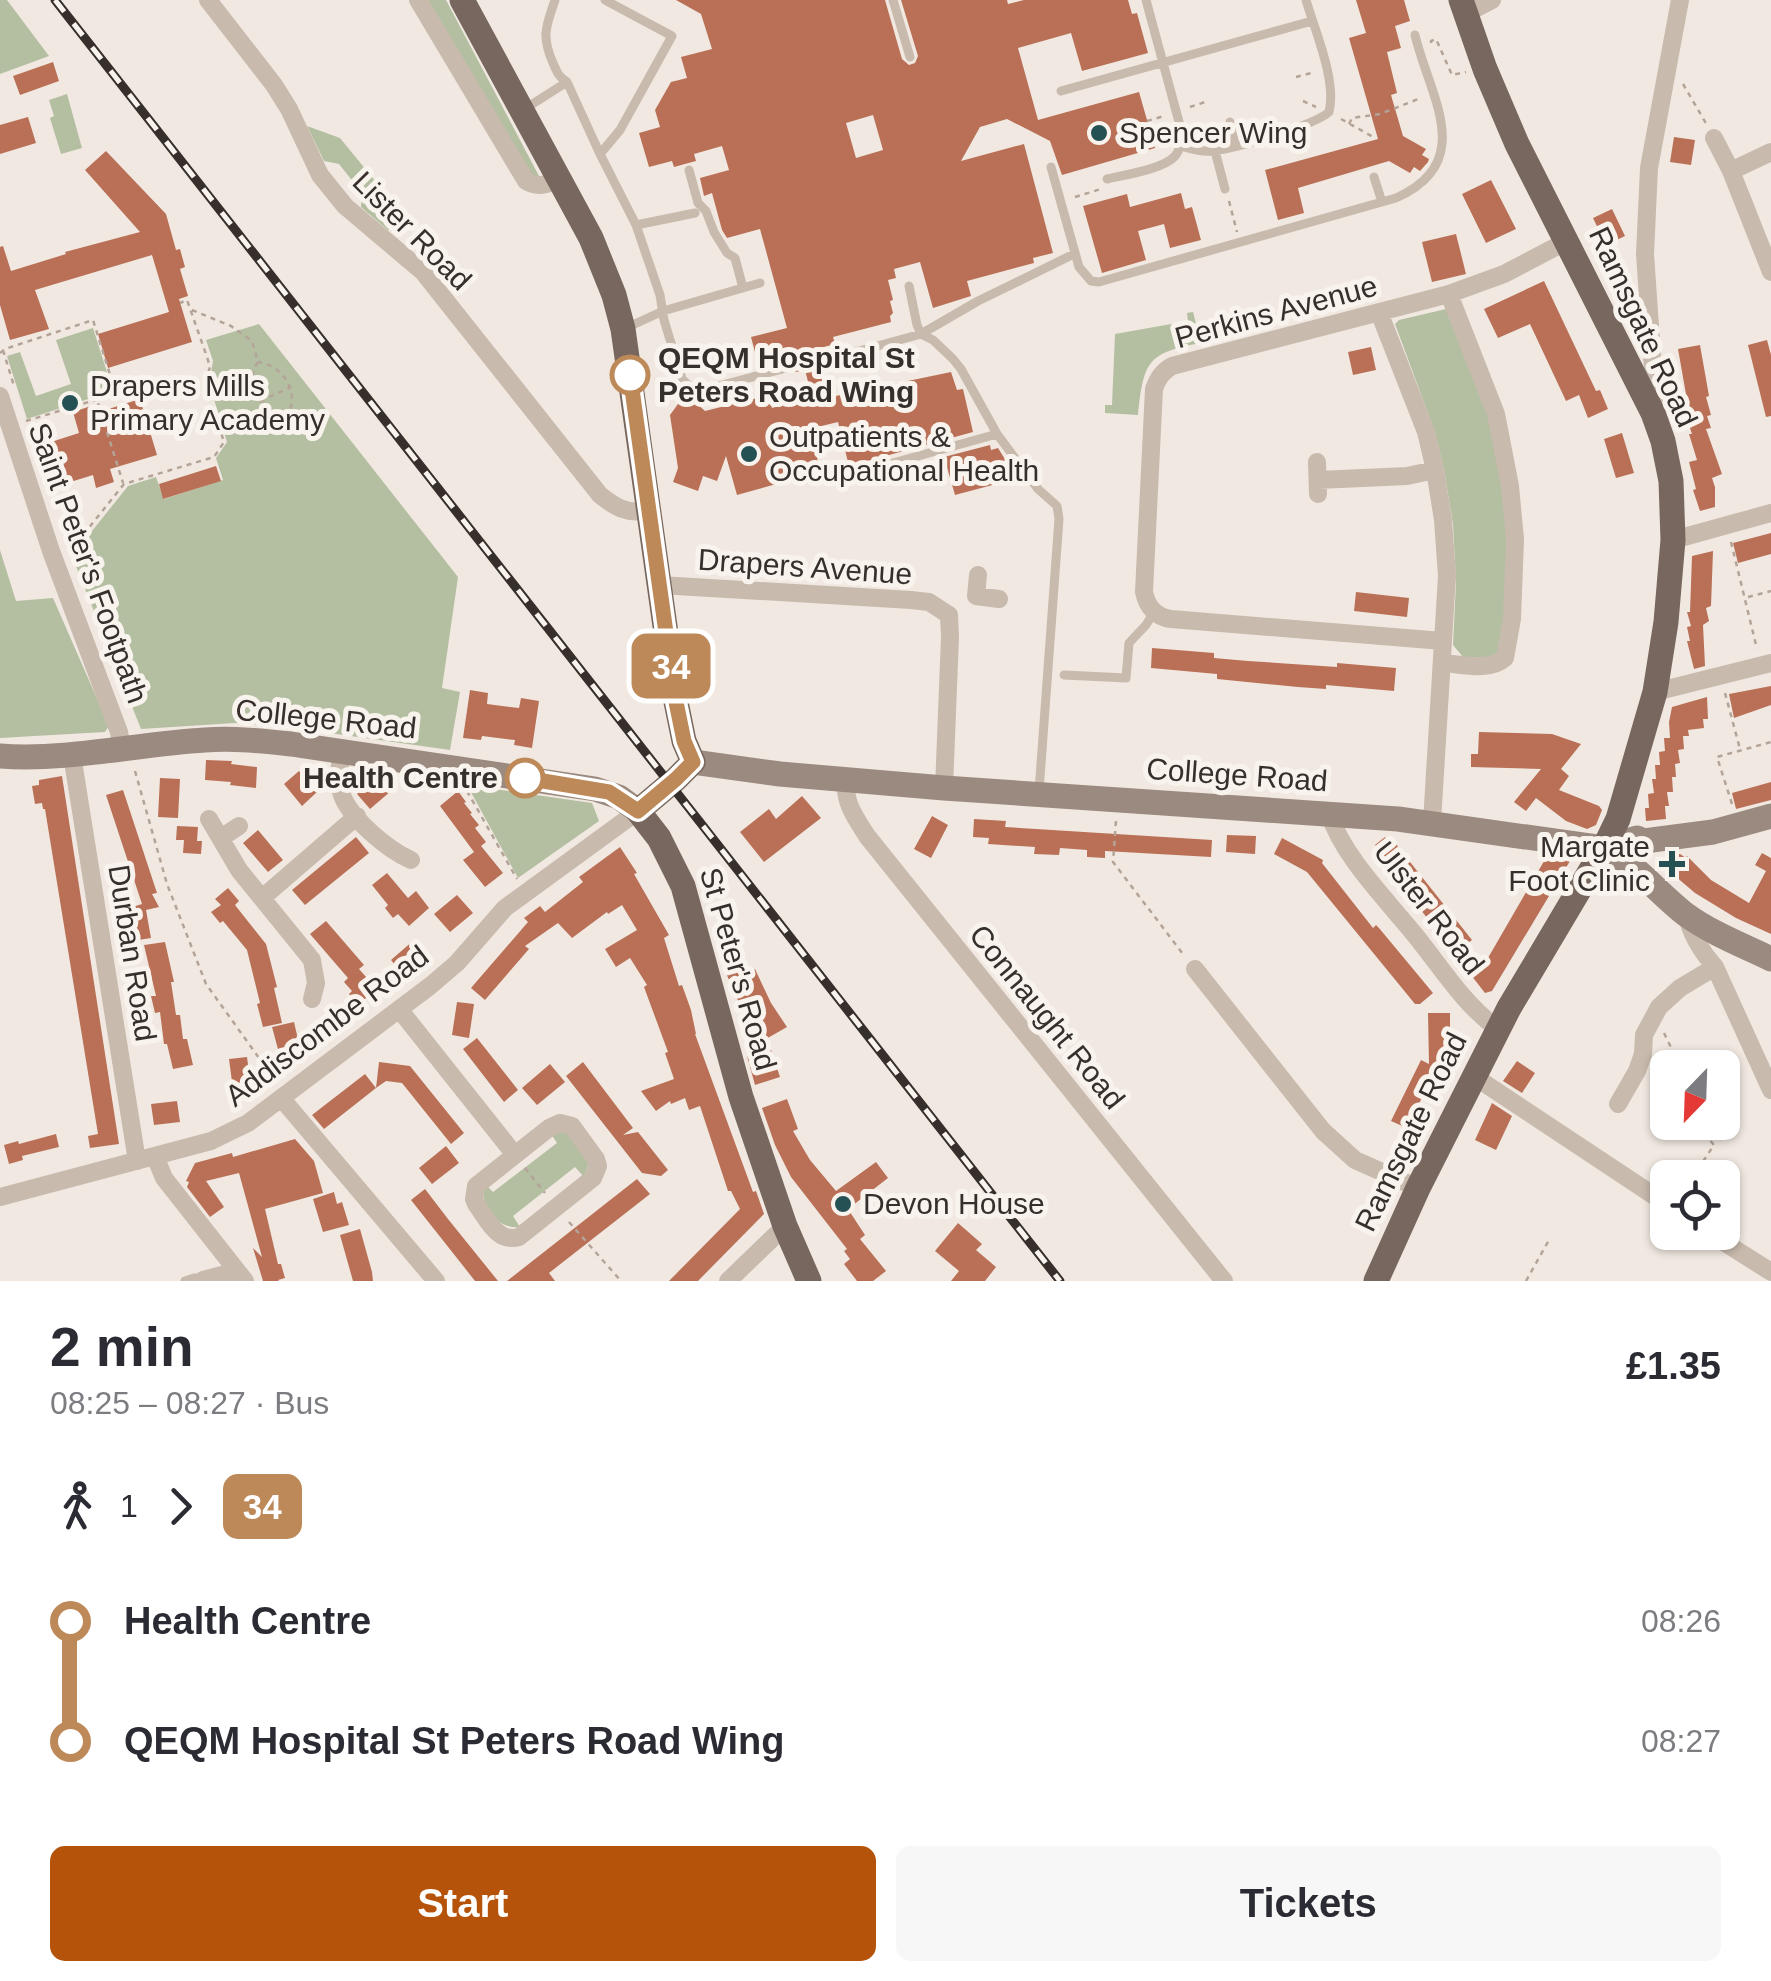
<!DOCTYPE html>
<html lang="en">
<head>
<meta charset="utf-8">
<style>
	:root { --surface:#fff; --page:#f7f7f7; --text:#2b2b33; --muted:#7c7c81; --accent:#b45309 }
	body { margin:0; font-family:Arial,sans-serif; background:var(--page); color:var(--text); height:100vh; display:flex; flex-direction:column; font-size:38px; white-space:nowrap }
	* { box-sizing:border-box; margin:0 }
	p { font-size:32px; color:var(--muted) }
	.icon { flex:none; width:55px; height:55px; fill:none; stroke:currentColor; stroke-width:2; stroke-linecap:round; stroke-linejoin:round }
	.map { position:relative; height:1281px; overflow:hidden }
	.drawer { display:flex; flex-direction:column; background:var(--surface); flex:1 }
	.drawer>* { flex:none }
	.badge { padding:0 20px; border-radius:15px; font-size:35px; line-height:65px }
	.needle { width:65px; rotate:203deg }
	.controls { position:absolute; left:1650px; top:1050px; display:grid; gap:20px }
	.controls a { display:grid; place-items:center; width:90px; height:90px; border-radius:15px; background:var(--surface); box-shadow:0 2px 8px #0004; font-size:50px }
	.map>.badge { position:absolute; translate:-50% -50%; box-shadow:0 0 0 5px #fff }
	.legs { display:flex; align-items:center; gap:15px; height:110px; padding:0 50px; font-size:32px }
	.legs p { margin-inline-start:auto }
	.head { display:flex; align-items:center; justify-content:space-between; height:170px; padding:0 50px }
	h1 { font-size:55px; font-weight:600; line-height:75px }
	.cta { display:flex; gap:20px; margin-top:auto; padding:20px 50px }
	.cta a { flex:1; height:115px; border-radius:15px; background:var(--accent); color:#fff; font-size:40px; font-weight:600; line-height:115px; text-align:center }
	.cta a+a { background:var(--page); color:var(--text) }
	ul { padding:0 50px; list-style:none }
	li { display:flex; align-items:center; gap:35px; height:120px; font-size:38px }
	li i { display:grid; place-items:center; width:15px; height:100%; margin:0 12px; background:currentColor }
	li i::after { content:''; width:25px; height:25px; margin:-12px; border:8px solid; border-radius:50%; background:var(--surface) }
	li p { margin-inline-start:auto }
	li:first-child i { background:linear-gradient(#0000 50%,currentColor 0) }
	li:last-child i { background:linear-gradient(currentColor 50%,#0000 0) }
	.map>svg:first-child { display:block }
</style>
</head>
<body>
<div class="map">
<svg width="1771" height="1281" viewBox="0 0 1771 1281">
	<rect width="100%" height="100%" fill="#f1e9e1"/>
	<path fill="#b4bfa2" d="M0,0H7L49,56L0,74Z
		M428,0H446L539,176H532L525,169Z
		M67,94L82,148L61,154L50,118L54,116L49,100Z
		M307,126L340,138L385,193L389,231L361,207L362,193L339,164L324,161Z
		M1446,309L1488,405L1503,482L1509,564L1503,649L1494,658L1463,657L1453,645L1456,582L1453,524L1444,470L1435,432L1395,324L1399,320Z
		M1193,312L1201,343C1147,353 1144,361 1138,415L1105,413V405H1112L1115,334L1188,321L1187,313Z
		M259,324L458,577L442,688L460,692L450,750L280,726L235,723L141,729L72,556L128,486L156,477L164,499L223,480L216,458L227,442L209,383L213,361L206,340Z
		M93,328L113,391L27,419L7,356L20,352L36,396L71,384L56,340Z
		M0,550L16,601L53,598L109,726L105,732L0,738Z
		M467,785L592,803L599,821L518,878Z
		M556,1131L567,1132L590,1161L584,1177L575,1167L513,1216L520,1227C498,1230 477,1205 485,1184L493,1192L557,1143L551,1134Z"/>
	<path fill="#b97056" fill-rule="evenodd" d="M676,0H885L902,59L909,65L915,63L918,56L901,0H1007L1008,4L1024,0H1128L1132,14L1137,13L1148,53L1082,71L1071,33L1018,48L1038,120L1139,92L1155,148L1062,175L1050,141L1007,119L980,127L961,161L1024,144L1053,253L1033,258L1034,263L967,281L971,296L933,308L920,262L894,269L896,278L888,280L893,300L890,301L893,313L890,316L891,322L833,337L835,344L820,348L831,397L951,372L957,390L963,389L973,432L849,466L838,422L809,429L823,479L804,485L803,479L792,482L791,480L737,495L726,456L717,481L703,476L698,491L673,482L678,468L670,415L678,404L695,402L705,411L757,398L759,407L771,403L772,408L812,397L805,370L795,372L793,363L789,361L759,367L751,337L787,328L760,229L727,238L722,230L712,193L704,196L700,178L729,170L722,146L694,154L696,161L674,167L672,161L649,167L639,133L660,127L655,110L671,82L687,78L681,57L712,49L701,14ZM873,115L883,150L856,158L846,123Z
		M1356,0H1404L1410,21L1395,26L1401,48L1387,52L1397,93L1391,95L1403,136L1426,149L1422,155L1429,159L1428,162L1420,171L1414,167L1410,173L1389,161L1298,188L1304,213L1278,220L1265,170L1378,139L1349,38L1366,33Z
		M53,62L59,81L20,95L13,76Z
		M28,117L36,143L0,154V125Z
		M1674,137L1695,140L1691,165L1670,162Z
		M106,151L166,214L176,250L180,249L185,267L180,269L188,296L179,299L192,342L108,368L98,334L169,312L152,255L35,290L49,329L10,340L0,305V247L3,246L11,271L66,254L65,252L140,232L85,170Z
		M1491,180L1516,229L1486,243L1462,194Z
		M1181,193L1185,209L1192,207L1201,240L1170,248L1164,224L1138,231L1146,260L1102,273L1083,206L1127,194L1130,207Z
		M1612,209L1625,236L1606,245L1593,218Z
		M1456,234L1466,274L1432,282L1422,242Z
		M1544,281L1596,391L1600,390L1608,409L1588,418L1579,395L1566,401L1530,324L1498,338L1484,309Z
		M1767,340L1771,355V416L1766,417L1748,345Z
		M1700,345L1709,396L1706,397L1711,415L1707,416L1711,428L1706,429L1722,474L1712,478L1715,487V507L1700,511L1693,490L1696,489L1689,462L1697,460L1689,434H1692L1688,422L1690,421L1684,401L1687,400L1678,349Z
		M1371,347L1376,370L1353,375L1348,352Z
		M140,399L157,455L110,469L114,482L96,488L93,475L64,484L51,442L79,433L73,412L91,406L93,414Z
		M1622,433L1634,473L1616,478L1604,439Z
		M990,445L991,450L998,448L1013,472L999,476L1000,483L955,495L944,457Z
		M216,466L221,481L163,499L159,484Z
		M1771,533V554L1738,563L1733,543Z
		M1713,551L1711,606L1706,608L1709,621L1703,625L1705,666L1694,669L1687,641H1690L1687,627L1691,626L1687,612H1690L1692,556Z
		M1356,592L1409,598L1407,617L1354,611Z
		M1152,648L1214,653V658L1248,661L1337,667V663L1396,668L1394,691L1326,685V689L1298,687L1217,679V674L1151,668Z
		M1771,686V705L1734,718L1729,694Z
		M470,690L488,693L487,704L519,708L521,698L539,701L532,748L514,745L515,740L482,736L481,740L463,738Z
		M1707,697L1708,719H1703L1704,728L1688,730L1689,736H1683L1684,749L1678,750L1680,763L1675,764L1676,777H1672L1673,792H1667L1669,806H1665L1666,819L1646,821L1645,808H1649L1648,794L1654,793L1652,779H1656L1655,765H1660L1659,752L1665,751L1664,738H1670L1669,722L1672,707Z
		M1479,732L1552,734L1581,744L1561,769L1569,776L1559,790L1599,806L1602,810L1596,825L1587,829L1566,821L1536,798L1526,811L1514,802L1541,769L1471,767V754H1478Z
		M206,760L232,761L231,764L257,767L256,788L230,785L231,782L205,780Z
		M299,771L317,792L302,806L284,784Z
		M62,776L119,1144L90,1148L88,1136L98,1134L45,809H43L42,803L35,804L32,786L39,785V780Z
		M378,776L391,791L370,809L357,794Z
		M160,778L180,779L178,818L158,817Z
		M1771,782V800L1736,809L1732,793Z
		M123,790L157,893L152,894L159,907L146,910L151,938L132,941L126,909L142,904L106,795Z
		M458,791L466,802L464,803L472,813L470,814L479,825L475,828L486,842L481,846L503,873L485,887L463,860L474,852L440,806Z
		M802,796L821,818L764,862L740,832L769,809L776,819Z
		M932,816L948,825L931,858L914,849Z
		M974,819L1006,821L1005,827L1212,840L1211,857L1105,851V858L1087,857V850L1060,848L1059,855L1034,854L1035,847L988,844L989,838L973,837Z
		M177,826L198,827L197,841H202L201,854L183,853L184,840H176Z
		M258,830L283,860L268,872L243,843Z
		M1227,835L1256,836L1255,854L1226,852Z
		M356,837L369,853L305,905L292,890Z
		M1385,837L1388,841L1391,838L1472,940L1455,953L1374,851L1378,849L1375,845Z
		M1282,838L1323,860L1322,863L1373,928L1376,925L1379,928L1433,993L1420,1004H1415L1307,872L1274,854Z
		M620,847L637,873L634,874L669,935L664,938L679,986L682,985L691,1010L696,1034H695L753,1192L756,1191L764,1214L698,1281H669L740,1209L731,1191H728L700,1106L689,1110L685,1098L671,1104L670,1101L656,1111L641,1091L674,1079L665,1053L668,1052L644,987L647,985L630,958L616,967L605,949L637,930L622,905L608,914L607,912L572,938L558,923L525,946L529,949L485,1000L471,988L528,922L524,918L540,906L545,912L583,882L579,877Z
		M1762,853L1771,858V934L1736,918L1695,893L1661,864L1670,855L1680,854L1686,858L1687,856L1711,880L1749,903L1766,871L1755,865Z
		M1547,856L1570,861L1492,991L1485,993L1457,957L1481,970Z
		M387,873L408,898L416,891L429,908L409,926L398,914L393,918L385,908L388,905L372,885Z
		M228,888L239,901L235,905L266,944L277,987L274,988L282,1023L263,1027L257,1004L260,1003L247,950L223,921L220,923L211,912L221,905L215,899Z
		M457,895L473,913L450,932L434,914Z
		M326,921L364,965L359,969L367,978L364,981L373,992L358,1005L349,994L352,991L344,982L348,978L310,934Z
		M414,940L430,959L407,979L391,960Z
		M165,942L174,982H171L176,1015H180L183,1039H187L193,1065L173,1069L167,1044H164L160,1012L155,1013L151,996H156L144,945Z
		M734,960L742,976L755,969L771,1003L787,1027L759,1043L749,1026L723,966Z
		M457,1002L474,1004L469,1038L452,1035Z
		M1428,1013H1450V1053H1444L1407,1128L1391,1121L1421,1060L1429,1064Z
		M294,1022L300,1048L279,1053L272,1027Z
		M477,1038L518,1090L504,1102L463,1049Z
		M771,1050L780,1077L755,1085L747,1056Z
		M247,1057L252,1095L234,1097L229,1059Z
		M1517,1061L1535,1073L1522,1093L1503,1081Z
		M379,1062L410,1066L464,1133L451,1144L402,1083L386,1081L376,1088Z
		M583,1062L633,1128L623,1135L638,1132L668,1170L661,1176L642,1173L566,1076Z
		M550,1064L565,1082L537,1105L522,1088Z
		M365,1074L376,1088L324,1129L312,1115Z
		M787,1099L798,1129L793,1131L810,1160L836,1191L876,1162L888,1178L848,1209L865,1235L860,1239L886,1271L873,1281H857L844,1264L850,1259L844,1251L847,1249L791,1177L775,1145L762,1108Z
		M177,1101L180,1122L154,1125L151,1104Z
		M1492,1103L1512,1116L1496,1150L1475,1140Z
		M56,1134L59,1147L22,1156L23,1160L9,1164L4,1145L18,1141L19,1144Z
		M295,1139L314,1161L323,1193L265,1209L278,1264H281L285,1278L278,1280L279,1281H263L253,1248L262,1257L239,1173L206,1181L224,1207L210,1217L187,1187L189,1182L186,1181L195,1163L232,1153L233,1157Z
		M446,1146L459,1163L432,1184L419,1168Z
		M637,1179L650,1194L549,1273L555,1281H507Z
		M425,1189L448,1219L498,1281H475L464,1267L411,1200Z
		M334,1192L337,1204L342,1202L349,1225L323,1232L313,1199Z
		M958,1223L982,1244L976,1250L996,1267L985,1281H951L959,1271L935,1251Z
		M360,1229L372,1272L373,1281H353L340,1235Z"/>
	<g fill="none" stroke-linecap="round" stroke-linejoin="round">
		<path stroke="#b4a498" stroke-width="2.5" stroke-dasharray="5 5" stroke-linecap="butt" d="M1431,43V41L1436,39L1452,75L1466,72
			M1296,77L1315,72
			M1683,84L1707,125
			M1303,101L1316,107
			M1190,107L1208,101
			M1341,119L1375,138
			M1147,121L1164,116
			M1349,124L1352,118L1380,114L1421,98
			M1075,197L1101,189
			M1229,201L1237,232
			M192,310L231,326L252,341L258,362C250,375 252,380 258,393C265,409 268,418 289,413C299,390 282,365 258,362
			M3,350L14,386
			M0,353L5,349L93,320L116,394L97,400L123,483
			M260,401L289,388
			M26,421L95,400
			M1731,542L1757,649
			M71,550L124,484L214,457L224,442L205,382L210,367L207,357L187,300L180,303
			M1748,597L1771,591
			M1725,693L1740,749
			M135,771L167,884L206,984L274,1079
			M467,791L517,879
			M1732,804L1717,757L1771,742
			M1116,821L1113,862L1183,954
			M1664,1033L1681,1068
			M525,1168L545,1193
			M1692,1178L1714,1145L1694,1122
			M569,1222L621,1281
			M1526,1281L1549,1240"/>
		<path stroke="#c8baad" stroke-width="9" d="M555,0C546,26 541,36 553,63C557,72 558,76 567,82L600,154L636,225L660,295L664,320L682,379L688,385L704,390L786,368
			M893,0L910,57
			M1061,91L1312,21
			M523,110L567,82
			M1230,122L1235,145
			M1181,146C1192,149 1201,152 1213,151C1234,149 1315,125 1329,112C1337,81 1315,31 1306,0
			M1215,151L1225,189
			M600,154L620,130L672,36L605,0
			M1051,167L1079,267L1091,281L1099,282L1396,198C1478,162 1429,95 1415,35
			M689,170L698,203L706,211L714,232L727,253L735,258L743,288
			M1374,177L1382,202
			M1107,179C1124,175 1164,169 1175,156C1181,149 1181,141 1182,133L1146,0
			M636,225L695,213
			M909,286L917,325L921,334L933,340L953,359L961,369L997,434L1038,489L1057,506L1059,519L1039,791
			M626,328L663,311L760,283
			M830,359L921,334L978,301L1074,254
			M875,468L997,434
			M1064,675L1126,678L1129,643L1146,625L1154,612
			M185,1281L194,1278L203,1280"/>
		<path stroke="#c8baad" stroke-width="18" d="M208,0L274,85L289,109L320,175L345,206L423,272L600,495C615,507 628,515 648,510
			M418,0L526,181C537,188 547,185 558,179
			M1465,14L1492,0
			M1714,138L1731,171L1771,152
			M1731,171L1771,272
			M1379,312L1426,432L1435,470L1443,520L1447,576L1432,822
			M0,396L51,551L119,732L122,748
			M1653,412L1655,398L1645,254L1649,168L1680,0
			M1317,462L1318,494
			M1318,480L1407,476L1435,470
			M1673,540L1771,513
			M978,575L976,596L999,599
			M660,585L911,600L929,602L949,615L950,637L944,788
			M1443,641L1171,619C1156,617 1147,607 1144,592L1154,389C1158,378 1162,372 1172,366L1449,294L1504,274L1567,241
			M1442,663C1462,664 1489,672 1505,658L1512,619L1515,539L1510,486L1496,414L1449,294
			M1655,692L1771,663
			M341,750C341,763 337,780 341,792C348,817 388,850 411,860
			M72,755L137,1161
			M846,780C844,803 855,817 867,836L1224,1281
			M1329,813C1343,857 1386,899 1415,935C1441,967 1464,1005 1498,1029
			M209,819L239,870L312,960L316,983L312,999
			M221,838L239,826
			M262,898L357,816
			M1687,916C1691,935 1702,952 1715,967L1771,1090
			M1195,969L1323,1131L1355,1160L1418,1188
			M399,1009L515,1155
			M1475,1077L1668,1205
			M282,1099L436,1281
			M1618,1104L1637,1071L1643,1054L1644,1035L1659,1007L1680,988L1715,967
			M560,1123L572,1126L596,1159L598,1166L593,1178L519,1237C497,1243 488,1220 476,1204L474,1199L476,1186L549,1128Z
			M155,1156L164,1178L245,1281
			M0,1197L211,1141L248,1123L430,986L457,963L505,908L638,811
			M1708,1232L1771,1272
			M203,1280L237,1271
			M728,1281L785,1226"/>
		<path stroke="#9b8a7f" stroke-width="25" d="M0,756C68,761 137,744 205,740C234,738 263,741 291,744L595,789L619,797L638,811
			M693,762L780,774L944,788L1398,819L1604,848L1637,838L1644,841L1713,832L1771,816
			M1604,848C1636,864 1657,892 1685,914C1711,933 1742,945 1771,959"/>
		<path stroke="#77675e" stroke-width="25" d="M462,0L591,238L614,295L623,329L675,697L684,741L693,762L676,779L638,811L659,838L683,886L741,1097L785,1226L809,1281
			M1376,1281L1418,1188L1509,1008L1604,848L1618,819L1655,692L1666,622L1673,540L1671,481L1663,441L1653,413L1517,144L1485,69L1461,0"/>
		<defs>
			<path id="rail" d="M55,0L1060,1281"/>
		</defs>
		<use href="#rail" stroke="#372f2b" stroke-width="9"/>
		<use href="#rail" stroke="#f9f3ed" stroke-width="5" stroke-dasharray="15" stroke-linecap="butt"/>
	</g>
	<g fill="none" stroke-linecap="round" stroke-linejoin="round">
		<defs>
			<path id="line-1" d="M525,778L609,792L638,811L676,779L693,762L684,741L675,697L630,375"/>
		</defs>
		<use href="#line-1" stroke="#fff" stroke-width="22"/>
		<use href="#line-1" stroke="#be8959" stroke-width="15"/>
	</g>
	<g fill="#255155" stroke="#f9f3ed" stroke-width="4">
		<circle cx="1099" cy="133" r="10"/>
		<circle cx="70" cy="403" r="10"/>
		<circle cx="749" cy="454" r="10"/>
		<path d="M1667 849h10v10h10v10h-10v10h-10v-10h-10v-10h10z"/>
		<circle cx="843" cy="1204" r="10"/>
	</g>
	<g fill="#fff" stroke="#be8959" stroke-width="5">
		<circle cx="630" cy="375" r="18"/>
		<circle cx="525" cy="778" r="18"/>
	</g>
	<g text-anchor="middle" stroke-width="10" stroke-linejoin="round" paint-order="stroke">
		<g font-size="30" fill="#372f2b" stroke="#f9f3ed" text-anchor="start">
			<text x="1119" y="143">Spencer Wing</text>
			<text x="90" y="396">Drapers Mills<tspan x="90" dy="34">Primary Academy</tspan></text>
			<text x="769" y="447">Outpatients &amp;<tspan x="769" dy="34">Occupational Health</tspan></text>
			<text x="1650" y="857" text-anchor="end">Margate<tspan x="1650" dy="34">Foot Clinic</tspan></text>
			<text x="863" y="1214">Devon House</text>
		</g>
		<g font-size="30" fill="#372f2b" stroke="#f9f3ed">
			<text transform="translate(412 231) rotate(45)" y="10">Lister Road</text>
			<text transform="translate(1276 312) rotate(-15)" y="10">Perkins Avenue</text>
			<text transform="translate(1643 327) rotate(65)" y="10">Ramsgate Road</text>
			<text transform="translate(88 563) rotate(70)" y="10">Saint Peter's Footpath</text>
			<text transform="translate(805 567) rotate(4)" y="10">Drapers Avenue</text>
			<text transform="translate(326 719) rotate(6)" y="10">College Road</text>
			<text transform="translate(1237 775) rotate(4)" y="10">College Road</text>
			<text transform="translate(1429 908) rotate(52)" y="10">Ulster Road</text>
			<text transform="translate(132 953) rotate(81)" y="10">Durban Road</text>
			<text transform="translate(738 969) rotate(74)" y="10">St Peter's Road</text>
			<text transform="translate(1047 1017) rotate(51)" y="10">Connaught Road</text>
			<text transform="translate(327 1026) rotate(-37)" y="10">Addiscombe Road</text>
			<text transform="translate(1411 1132) rotate(-64)" y="10">Ramsgate Road</text>
		</g>
		<g font-size="30" font-weight="bold" fill="#372f2b" stroke="#f9f3ed" text-anchor="start">
			<text x="658" y="368">QEQM Hospital St<tspan x="658" dy="34">Peters Road Wing</tspan></text>
			<text x="498" y="788" text-anchor="end">Health Centre</text>
		</g>
	</g>
</svg>
<div class="controls">
<a><svg class="needle" viewBox="-14 -14 28 28"><path d="M0-13l5 13h-10z" fill="#e53935"/><path d="M0 13l5-13h-10z" fill="#7c7c81"/></svg></a>
<a><svg class="icon" aria-label="locate" viewBox="0 0 24 24"><circle cx="12" cy="12" r="6"/><path d="M12 2v4M12 18v4M2 12h4M18 12h4"/></svg></a>
</div>
<b class="badge" style="left:671px;top:666px;background:#be8959;color:#fff">34</b>
</div>
<section class="drawer">
<div class="head"><div><h1>2 min</h1><p>08:25 – 08:27 · Bus</p></div><b>£1.35</b></div>
<div class="legs"><svg class="icon" aria-label="walk" viewBox="0 0 24 24"><circle cx="13" cy="4" r="2"/><path d="M13 8l-2 6 4 7M11 14l-3 7M7 12l3-4h3l4 4"/></svg>1<svg class="icon" aria-label="forward" viewBox="0 0 24 24"><path d="M9 5l7 7-7 7"/></svg><b class="badge" style="background:#be8959;color:#fff">34</b></div>
<ul>
<li><i style="color:#be8959"></i><b>Health Centre</b><p>08:26</p></li>
<li><i style="color:#be8959"></i><b>QEQM Hospital St Peters Road Wing</b><p>08:27</p></li>
</ul>
<div class="cta"><a>Start</a><a>Tickets</a></div>
</section>
</body>
</html>
